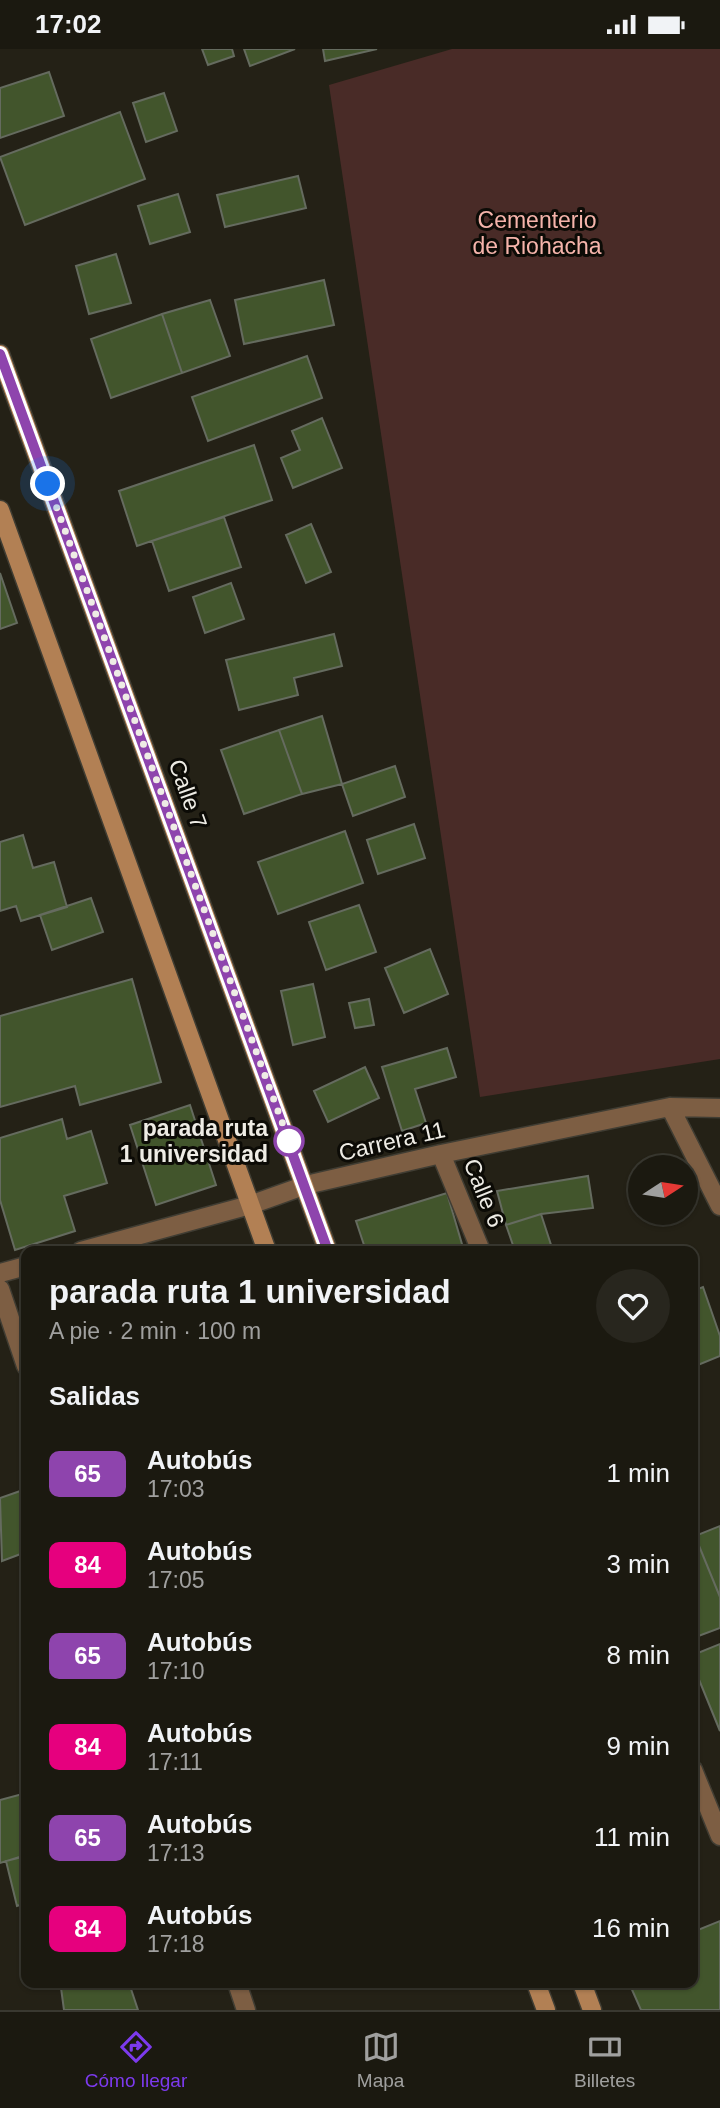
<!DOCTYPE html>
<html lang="es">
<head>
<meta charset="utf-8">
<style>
	:root { --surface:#1b1910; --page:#28261e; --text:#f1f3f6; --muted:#a0a09f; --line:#393830; --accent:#7c3aed }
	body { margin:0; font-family:Arial,sans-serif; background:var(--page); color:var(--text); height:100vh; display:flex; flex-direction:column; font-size:26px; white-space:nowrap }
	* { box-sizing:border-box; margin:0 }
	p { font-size:23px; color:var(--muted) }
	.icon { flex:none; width:38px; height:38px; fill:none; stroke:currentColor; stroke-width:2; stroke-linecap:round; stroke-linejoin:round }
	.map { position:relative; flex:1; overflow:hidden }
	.panel { position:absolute; left:21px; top:1197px; width:677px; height:742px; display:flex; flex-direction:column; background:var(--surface); border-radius:14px; box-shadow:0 2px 5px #0004,0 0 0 2px var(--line) }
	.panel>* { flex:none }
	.badge { padding:0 14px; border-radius:10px; font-size:24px; line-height:46px }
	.needle { width:46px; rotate:78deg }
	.fabs { position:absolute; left:628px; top:1106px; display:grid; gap:14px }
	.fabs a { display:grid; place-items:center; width:70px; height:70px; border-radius:50%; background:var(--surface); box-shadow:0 2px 5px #0004,0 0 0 2px var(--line); font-size:35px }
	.you { position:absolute; width:35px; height:35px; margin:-18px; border:5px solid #fff; border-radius:50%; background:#1a73e8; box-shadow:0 0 0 10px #1a73e833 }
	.map>.badge { position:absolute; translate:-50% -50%; box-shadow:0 0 0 4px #fff }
	h2 { padding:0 28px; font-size:26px; line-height:63px }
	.round { display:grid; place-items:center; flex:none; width:74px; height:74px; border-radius:37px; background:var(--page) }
	.overview { display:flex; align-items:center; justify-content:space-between; height:119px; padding:0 28px }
	h1 { font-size:33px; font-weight:800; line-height:52px }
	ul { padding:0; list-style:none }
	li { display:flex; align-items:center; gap:21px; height:91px; padding:0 28px }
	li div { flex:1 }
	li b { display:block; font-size:26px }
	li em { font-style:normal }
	li .badge { min-width:77px; font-weight:700; text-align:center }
	.status { display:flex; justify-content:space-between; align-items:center; height:49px; padding:0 35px; background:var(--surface); direction:ltr }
	.status svg { height:19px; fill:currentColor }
	.menu { display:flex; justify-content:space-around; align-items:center; height:98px; border-top:2px solid var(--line); background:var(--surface); font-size:19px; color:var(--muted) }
	.menu a { display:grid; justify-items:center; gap:4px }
	.menu .on { color:var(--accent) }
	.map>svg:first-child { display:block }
</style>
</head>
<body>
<div class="status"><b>17:02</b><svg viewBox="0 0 49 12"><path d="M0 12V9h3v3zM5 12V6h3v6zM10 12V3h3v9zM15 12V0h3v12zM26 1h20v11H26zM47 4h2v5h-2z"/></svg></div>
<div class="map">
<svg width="720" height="1961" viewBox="0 0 720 1961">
	<rect width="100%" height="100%" fill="#242116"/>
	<path fill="#492b27" d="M452,0H720V1010L480,1048L329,36Z"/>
	<path fill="#42552c" stroke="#656b5f" stroke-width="2" d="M202,0H232L234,7L208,16Z
		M244,0H295L250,17Z
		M323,0H377L325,12Z
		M49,23L64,67L0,89V39Z
		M164,44L177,82L146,93L133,54Z
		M120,63L145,130L25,176L0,108Z
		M298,127L306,159L225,178L217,146Z
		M178,145L190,183L150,195L138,157Z
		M116,205L131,254L89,265L76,217Z
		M324,231L334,276L244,295L235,251Z
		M210,251L230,307L182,324L162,265Z
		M162,265L182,324L111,349L91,290Z
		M307,307L322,349L208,392L192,348Z
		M322,369L342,419L293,439L281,409L300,401L292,382Z
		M254,396L272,451L137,497L119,442Z
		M224,468L241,518L169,542L152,492Z
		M311,475L331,523L306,534L286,486Z
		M0,524L17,574L0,580Z
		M231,534L244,570L205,584L193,548Z
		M334,585L342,617L294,629L298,646L239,661L226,611Z
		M322,667L342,735L302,745L279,681Z
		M279,681L302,745L244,765L221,701Z
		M395,717L405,748L353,767L342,735Z
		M414,775L425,809L378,825L367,791Z
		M345,782L363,834L278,865L258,813Z
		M23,786L33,819L54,813L67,858L21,872L16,857L0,862V793Z
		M91,849L103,883L52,901L40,866Z
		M359,856L376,903L326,921L309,873Z
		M430,900L448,945L404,964L385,919Z
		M132,930L161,1033L80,1056L75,1037L0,1058V967Z
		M313,935L325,988L293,996L281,942Z
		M369,950L374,976L355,979L349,954Z
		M447,999L456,1028L415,1040L426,1074L402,1082L382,1018Z
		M365,1018L379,1049L328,1073L314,1042Z
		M190,1056L216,1136L156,1156L130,1076Z
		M62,1070L67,1090L91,1082L107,1134L64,1147L75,1182L15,1201L0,1151V1089Z
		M588,1127L593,1159L541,1165L506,1176L497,1142Z
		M447,1144L464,1202H366L356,1172Z
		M541,1165L553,1202H515L506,1176Z
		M703,1238L720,1287V1307L693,1318V1242Z
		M26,1440V1503L2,1512L0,1449Z
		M720,1477V1548L695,1487Z
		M695,1487L720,1548V1579L693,1589Z
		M720,1595V1682L693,1616V1606Z
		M26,1744V1806L0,1814V1751Z
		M26,1807V1854L17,1857L6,1812Z
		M720,1872V1961H641L629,1934H693V1883Z
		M74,1934H129L138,1961H64L61,1939Z"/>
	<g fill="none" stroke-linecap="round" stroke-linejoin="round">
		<defs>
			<path id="street" d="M670,1058L720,1157
				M441,1105L481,1202
				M81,1202L250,1156L306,1136L441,1105L670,1058L720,1059
				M0,1224L26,1217
				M0,1240L26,1317
				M693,1721L720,1787
				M237,1934L246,1961"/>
			<path id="secondary" d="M0,305L328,1202
				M0,461L267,1202
				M536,1934L546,1961
				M582,1934L592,1961"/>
		</defs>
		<use href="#street" stroke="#403d33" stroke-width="21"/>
		<use href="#secondary" stroke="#403d33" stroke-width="21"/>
		<use href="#street" stroke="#7d5e43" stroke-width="18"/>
		<use href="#secondary" stroke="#b28054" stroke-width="18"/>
	</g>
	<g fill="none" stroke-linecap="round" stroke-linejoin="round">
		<defs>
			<path id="line" d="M0,305L328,1202"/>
		</defs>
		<use href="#line" stroke="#fff" stroke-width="16"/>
		<use href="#line" stroke="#8e44ad" stroke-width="10"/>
		<path stroke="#eeece5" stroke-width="7" stroke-dasharray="0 12.6" d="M48,435L289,1092"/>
	</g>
	<circle fill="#fff" stroke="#8e44ad" stroke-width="3.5" cx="289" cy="1092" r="14"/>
	<g text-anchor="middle" stroke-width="6" stroke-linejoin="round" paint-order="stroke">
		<g font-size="23" fill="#f5b4ab" stroke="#0c0b06">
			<text x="537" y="179">Cementerio<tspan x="537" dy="26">de Riohacha</tspan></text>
		</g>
		<g font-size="23" fill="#eeece5" stroke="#0c0b06">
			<text transform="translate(188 745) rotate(70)" y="8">Calle 7</text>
			<text transform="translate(392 1092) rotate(-13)" y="8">Carrera 11</text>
			<text transform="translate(484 1144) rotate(68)" y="8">Calle 6</text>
		</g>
		<g font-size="23" font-weight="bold" fill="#eeece5" stroke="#0c0b06" text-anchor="end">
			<text x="268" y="1087">parada ruta<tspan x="268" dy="26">1 universidad</tspan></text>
		</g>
	</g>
</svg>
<div class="fabs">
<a><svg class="needle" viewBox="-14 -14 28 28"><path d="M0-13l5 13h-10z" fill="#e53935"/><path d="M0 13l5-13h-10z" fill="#a0a09f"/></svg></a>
</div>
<div class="you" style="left:48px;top:435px"></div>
<section class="panel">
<div class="overview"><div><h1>parada ruta 1 universidad</h1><p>A pie · 2 min · 100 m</p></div><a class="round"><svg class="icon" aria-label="heart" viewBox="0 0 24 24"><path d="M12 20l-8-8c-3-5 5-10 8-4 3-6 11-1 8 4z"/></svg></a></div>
<h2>Salidas</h2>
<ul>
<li><span class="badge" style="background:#8e44ad;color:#fff">65</span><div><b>Autobús</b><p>17:03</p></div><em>1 min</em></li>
<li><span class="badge" style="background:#e6007e;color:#fff">84</span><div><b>Autobús</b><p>17:05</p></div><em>3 min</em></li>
<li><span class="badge" style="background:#8e44ad;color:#fff">65</span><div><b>Autobús</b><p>17:10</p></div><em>8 min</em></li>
<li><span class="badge" style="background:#e6007e;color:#fff">84</span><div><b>Autobús</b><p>17:11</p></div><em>9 min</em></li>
<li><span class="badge" style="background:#8e44ad;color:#fff">65</span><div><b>Autobús</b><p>17:13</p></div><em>11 min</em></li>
<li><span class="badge" style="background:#e6007e;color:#fff">84</span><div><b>Autobús</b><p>17:18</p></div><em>16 min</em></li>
</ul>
</section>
</div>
<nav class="menu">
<a class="on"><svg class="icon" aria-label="directions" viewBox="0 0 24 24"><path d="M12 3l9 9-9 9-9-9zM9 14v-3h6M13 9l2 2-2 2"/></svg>Cómo llegar</a>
<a><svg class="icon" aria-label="map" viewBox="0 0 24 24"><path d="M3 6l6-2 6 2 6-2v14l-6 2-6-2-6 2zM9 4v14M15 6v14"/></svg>Mapa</a>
<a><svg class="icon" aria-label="tickets" viewBox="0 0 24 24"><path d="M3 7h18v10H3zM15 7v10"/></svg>Billetes</a>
</nav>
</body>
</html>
